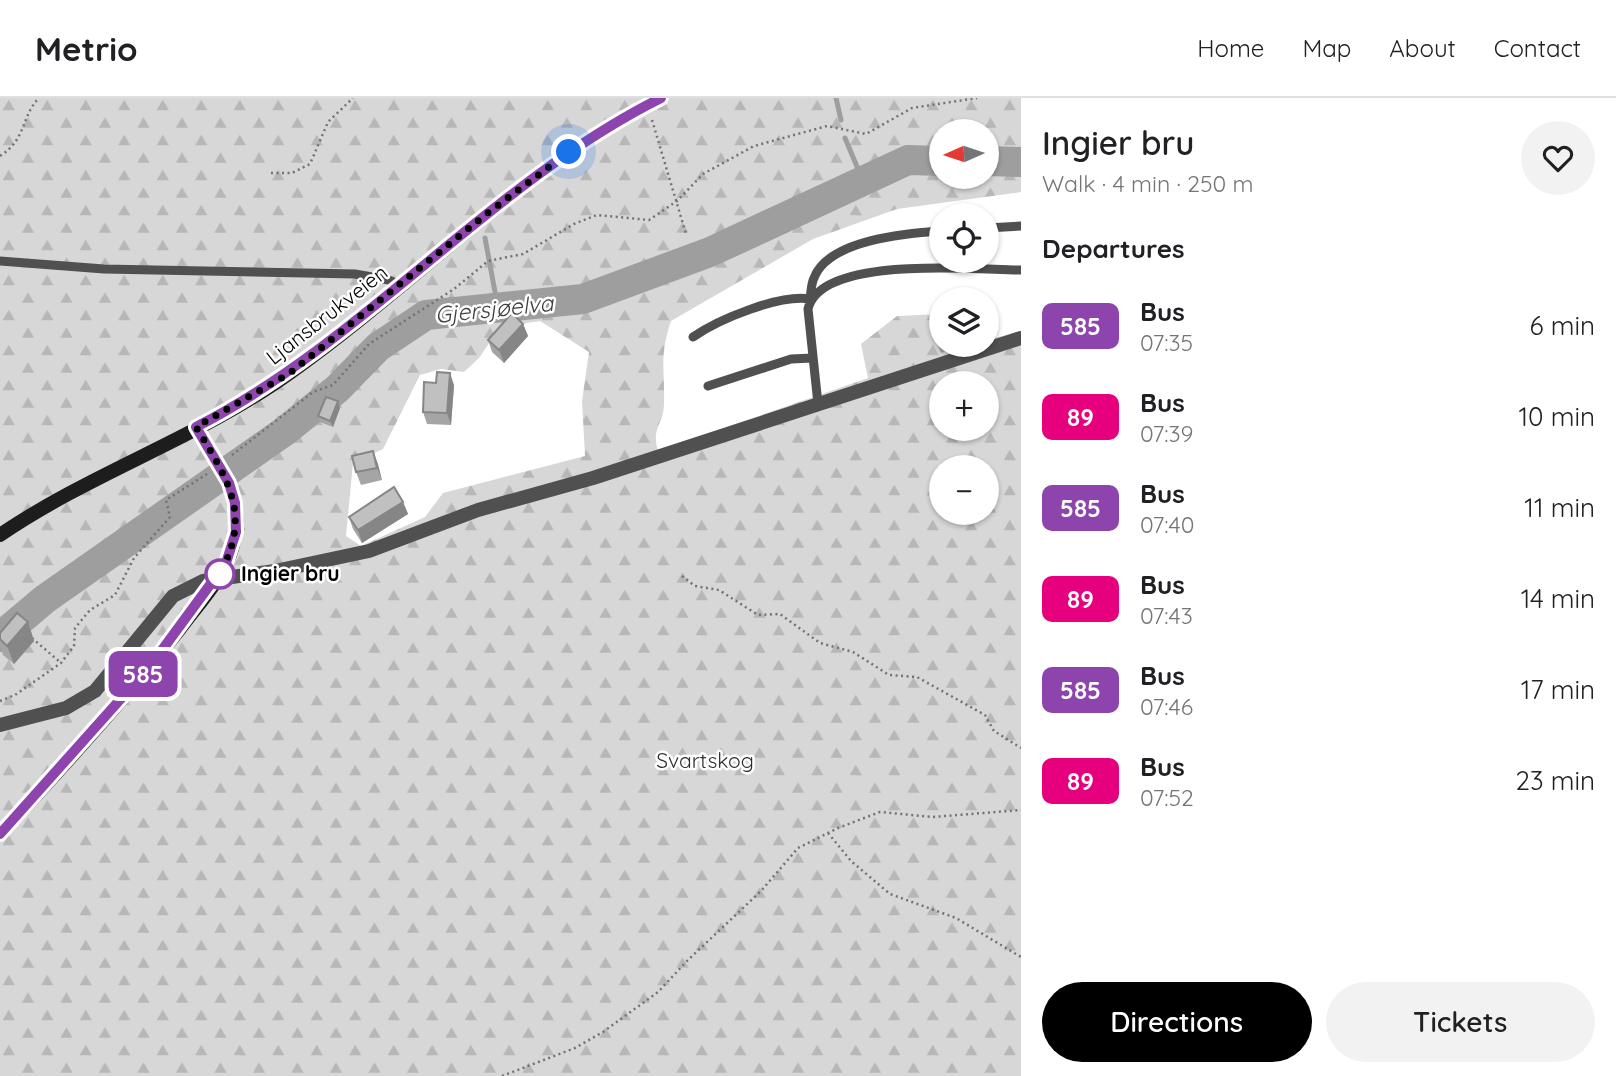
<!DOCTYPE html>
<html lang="en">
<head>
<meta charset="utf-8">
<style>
	:root { --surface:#fff; --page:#f2f2f2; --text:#202124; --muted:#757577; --line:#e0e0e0; --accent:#000 }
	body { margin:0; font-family:Quicksand,sans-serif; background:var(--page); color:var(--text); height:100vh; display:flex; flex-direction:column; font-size:26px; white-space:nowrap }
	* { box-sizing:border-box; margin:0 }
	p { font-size:23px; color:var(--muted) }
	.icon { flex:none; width:38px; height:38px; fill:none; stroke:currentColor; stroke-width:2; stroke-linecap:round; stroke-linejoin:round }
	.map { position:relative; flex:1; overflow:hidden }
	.panel { display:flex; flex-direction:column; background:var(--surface); width:595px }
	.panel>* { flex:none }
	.badge { padding:0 14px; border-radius:10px; font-size:24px; line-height:46px }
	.needle { width:46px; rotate:267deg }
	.controls { position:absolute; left:929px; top:21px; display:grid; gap:14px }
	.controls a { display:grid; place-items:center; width:70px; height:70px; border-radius:50%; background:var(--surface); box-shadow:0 2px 5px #0004; font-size:35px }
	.you { position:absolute; width:35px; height:35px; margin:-18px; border:5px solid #fff; border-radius:50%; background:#1a73e8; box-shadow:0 0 0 10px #1a73e833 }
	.map>.badge { position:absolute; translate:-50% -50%; box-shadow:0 0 0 4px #fff }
	h2 { padding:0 21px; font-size:26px; line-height:63px }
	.round { display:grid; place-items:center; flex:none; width:74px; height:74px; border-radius:37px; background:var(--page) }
	.headline { display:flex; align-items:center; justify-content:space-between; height:119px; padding:0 21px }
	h1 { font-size:33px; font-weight:600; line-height:52px }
	.primary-button { display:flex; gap:14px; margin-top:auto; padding:14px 21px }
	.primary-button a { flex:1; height:80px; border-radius:42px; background:var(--accent); color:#fff; font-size:28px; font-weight:600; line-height:80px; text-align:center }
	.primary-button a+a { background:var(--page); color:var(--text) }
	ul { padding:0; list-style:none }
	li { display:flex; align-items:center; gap:21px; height:91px; padding:0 21px }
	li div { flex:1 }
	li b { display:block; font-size:26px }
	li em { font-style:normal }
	li .badge { min-width:77px; font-weight:700; text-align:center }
	header { display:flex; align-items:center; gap:42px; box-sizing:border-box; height:98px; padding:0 35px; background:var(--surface); border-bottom:2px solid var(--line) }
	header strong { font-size:33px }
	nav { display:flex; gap:38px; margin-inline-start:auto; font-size:24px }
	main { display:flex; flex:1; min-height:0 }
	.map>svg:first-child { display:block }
</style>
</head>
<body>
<header>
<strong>Metrio</strong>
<nav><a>Home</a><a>Map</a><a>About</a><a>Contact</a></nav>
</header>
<main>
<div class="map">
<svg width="1021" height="978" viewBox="0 0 1021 978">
	<defs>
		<pattern id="forest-firs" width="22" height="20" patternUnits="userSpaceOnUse" patternTransform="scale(1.75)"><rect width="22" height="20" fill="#d7d7d7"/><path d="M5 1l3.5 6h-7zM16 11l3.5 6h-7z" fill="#b7b7b7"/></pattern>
	</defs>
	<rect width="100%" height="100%" fill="#fff"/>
	<path fill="url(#forest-firs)" fill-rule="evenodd" d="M0,0H1021V94L897,111L813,141L671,223C659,259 665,270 664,305C664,326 651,329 658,353L868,280L861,246L897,218L941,216L942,247H987V239L991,241L1021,233V978H0ZM942,33H987V79H942ZM540,223L589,254L582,303L585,358L443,395L425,419L361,448L346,438L353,365L383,351L420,277L441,271L464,274L479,260L500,229ZM942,285H987V331H942ZM942,369H987V415H942Z"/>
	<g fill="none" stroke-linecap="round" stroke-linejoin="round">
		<path stroke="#9e9e9e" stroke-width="5" d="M836,0L841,22
			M845,40L863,83
			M485,140L498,210"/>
		<path stroke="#9e9e9e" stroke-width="30" d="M987,63L1021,64
			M0,539L45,501L285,333L337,291L378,249L426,217L583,201L710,154L908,62L942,63"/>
		<path stroke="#727272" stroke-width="2.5" stroke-dasharray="2 3.5" stroke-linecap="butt" d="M652,22L686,136
			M0,58C27,41 21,18 39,0
			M271,75H292L310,66L328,24L353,0
			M232,357L313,294L333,287L369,246L454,191L488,163L523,156L574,126L597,117L649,122L677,103L703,76L754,48L827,28L866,36L912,10L977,0
			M682,478L695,488L719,492L758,517L780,516L820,545L853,554L889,577L917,579L985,617L994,633L1021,650
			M32,540L61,565
			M0,603L15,597L61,565L74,548L75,530L90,512L115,497L134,460L170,419L166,402L207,376
			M828,735L851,763L890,796L956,820L1021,859
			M502,978L575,950L603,934L658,894L688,862L761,793L798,750L838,730L880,714L933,719L1021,712"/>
		<path stroke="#505050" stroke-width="9" d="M987,130L1021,128
			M0,163L104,171L355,176L389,182L400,187
			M693,239C719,221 780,196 810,201C811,195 811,186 814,180C828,142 907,135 942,133
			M708,288L791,261L813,260
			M818,306L808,211C821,156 977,172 1021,172"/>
		<path stroke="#505050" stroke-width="14" d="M0,627L66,610L95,593L173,498L203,483L275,473L369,453L478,412L593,380L1021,240"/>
		<path stroke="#1d1d1d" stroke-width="14" d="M196,329L210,352
			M0,437C92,374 201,339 291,274C416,185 522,70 661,0
			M0,736C62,670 123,603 179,532C198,506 225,479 233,447C239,425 236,406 229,385"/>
		<path stroke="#1d1d1d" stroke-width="14" d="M210,352L229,385"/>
	</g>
	<path fill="#a5a5a5" d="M942,219V247H952L954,251L941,255L934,237Z
		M523,226L528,238L504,265L492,254L488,242Z
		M454,287L451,327L427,326L423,314Z
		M338,303L340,310L333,329L320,324L318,318Z
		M373,353L382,382L361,387L356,374Z
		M403,404L408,416L362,445L353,431L349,419Z
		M28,524L34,543L14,566L3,557L0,548V535Z"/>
	<path fill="#868686" d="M523,226L528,238L504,265L499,252Z
		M450,275L454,287L451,327L447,315Z
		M338,303L340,310L333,329L330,323Z
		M373,353L378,366L382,382L377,370Z
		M403,404L408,416L362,445L358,432Z
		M28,524L34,543L14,566L7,548Z"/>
	<path fill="#c0c0c0" stroke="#868686" stroke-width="2" d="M512,215L523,226L499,252L488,242Z
		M942,219V234L934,237L930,222Z
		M437,274L450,275L447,315L423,314L424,284L436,285Z
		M326,299L338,303L330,323L318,318Z
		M373,353L377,370L356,374L352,358Z
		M394,389L403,404L358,432L349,419Z
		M17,515L28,524L7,548L0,541V535Z"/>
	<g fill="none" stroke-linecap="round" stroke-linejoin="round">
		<defs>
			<path id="line" d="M0,736L151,567L226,465L236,434L235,405L229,385L196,329C366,242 489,86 661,0"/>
		</defs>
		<use href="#line" stroke="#fff" stroke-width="16"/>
		<use href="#line" stroke="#8e44ad" stroke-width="10"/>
		<path stroke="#000" stroke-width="7" stroke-dasharray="0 12.6" d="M220,476L218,479C253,418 229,383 196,329L290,275L489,114L569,54"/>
	</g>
	<circle fill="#fff" stroke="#8e44ad" stroke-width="3.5" cx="220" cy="476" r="14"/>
	<g text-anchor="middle" stroke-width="5" stroke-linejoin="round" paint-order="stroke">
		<g font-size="21" fill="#000" stroke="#fff">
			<text transform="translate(327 217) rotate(-38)" y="7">Ljansbrukveien</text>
		</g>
		<g font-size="21" font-weight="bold" fill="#000" stroke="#fff" text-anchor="start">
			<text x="241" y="483">Ingier bru</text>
		</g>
		<g font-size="21" fill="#2e2e2e" stroke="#fff">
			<text x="705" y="670">Svartskog</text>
		</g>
		<g font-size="23" font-style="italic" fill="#3f3f3f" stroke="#fff">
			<text transform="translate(494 211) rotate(-6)" y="8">Gjersjøelva</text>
		</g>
	</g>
</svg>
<div class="controls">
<a><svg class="needle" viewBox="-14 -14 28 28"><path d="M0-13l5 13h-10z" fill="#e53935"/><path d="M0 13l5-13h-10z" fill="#757577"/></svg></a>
<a><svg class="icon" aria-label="locate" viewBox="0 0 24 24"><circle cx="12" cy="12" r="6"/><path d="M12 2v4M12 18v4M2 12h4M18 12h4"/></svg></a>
<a><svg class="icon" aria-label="layers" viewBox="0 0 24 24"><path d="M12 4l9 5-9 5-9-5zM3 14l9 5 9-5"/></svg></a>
<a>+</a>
<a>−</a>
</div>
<div class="you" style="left:569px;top:54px"></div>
<b class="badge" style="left:143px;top:576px;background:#8e44ad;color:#fff">585</b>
</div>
<section class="panel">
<div class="headline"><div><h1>Ingier bru</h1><p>Walk · 4 min · 250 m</p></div><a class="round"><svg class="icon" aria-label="heart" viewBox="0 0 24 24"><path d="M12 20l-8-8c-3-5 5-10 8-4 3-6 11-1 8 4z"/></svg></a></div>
<h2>Departures</h2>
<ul>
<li><span class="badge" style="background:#8e44ad;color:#fff">585</span><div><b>Bus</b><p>07:35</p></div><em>6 min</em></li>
<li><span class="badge" style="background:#e6007e;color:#fff">89</span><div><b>Bus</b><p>07:39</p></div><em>10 min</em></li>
<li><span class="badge" style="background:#8e44ad;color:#fff">585</span><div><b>Bus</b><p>07:40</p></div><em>11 min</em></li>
<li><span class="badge" style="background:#e6007e;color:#fff">89</span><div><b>Bus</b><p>07:43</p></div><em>14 min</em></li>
<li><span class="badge" style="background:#8e44ad;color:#fff">585</span><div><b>Bus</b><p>07:46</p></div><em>17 min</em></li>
<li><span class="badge" style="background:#e6007e;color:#fff">89</span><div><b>Bus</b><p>07:52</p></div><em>23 min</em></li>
</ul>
<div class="primary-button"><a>Directions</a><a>Tickets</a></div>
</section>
</main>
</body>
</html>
